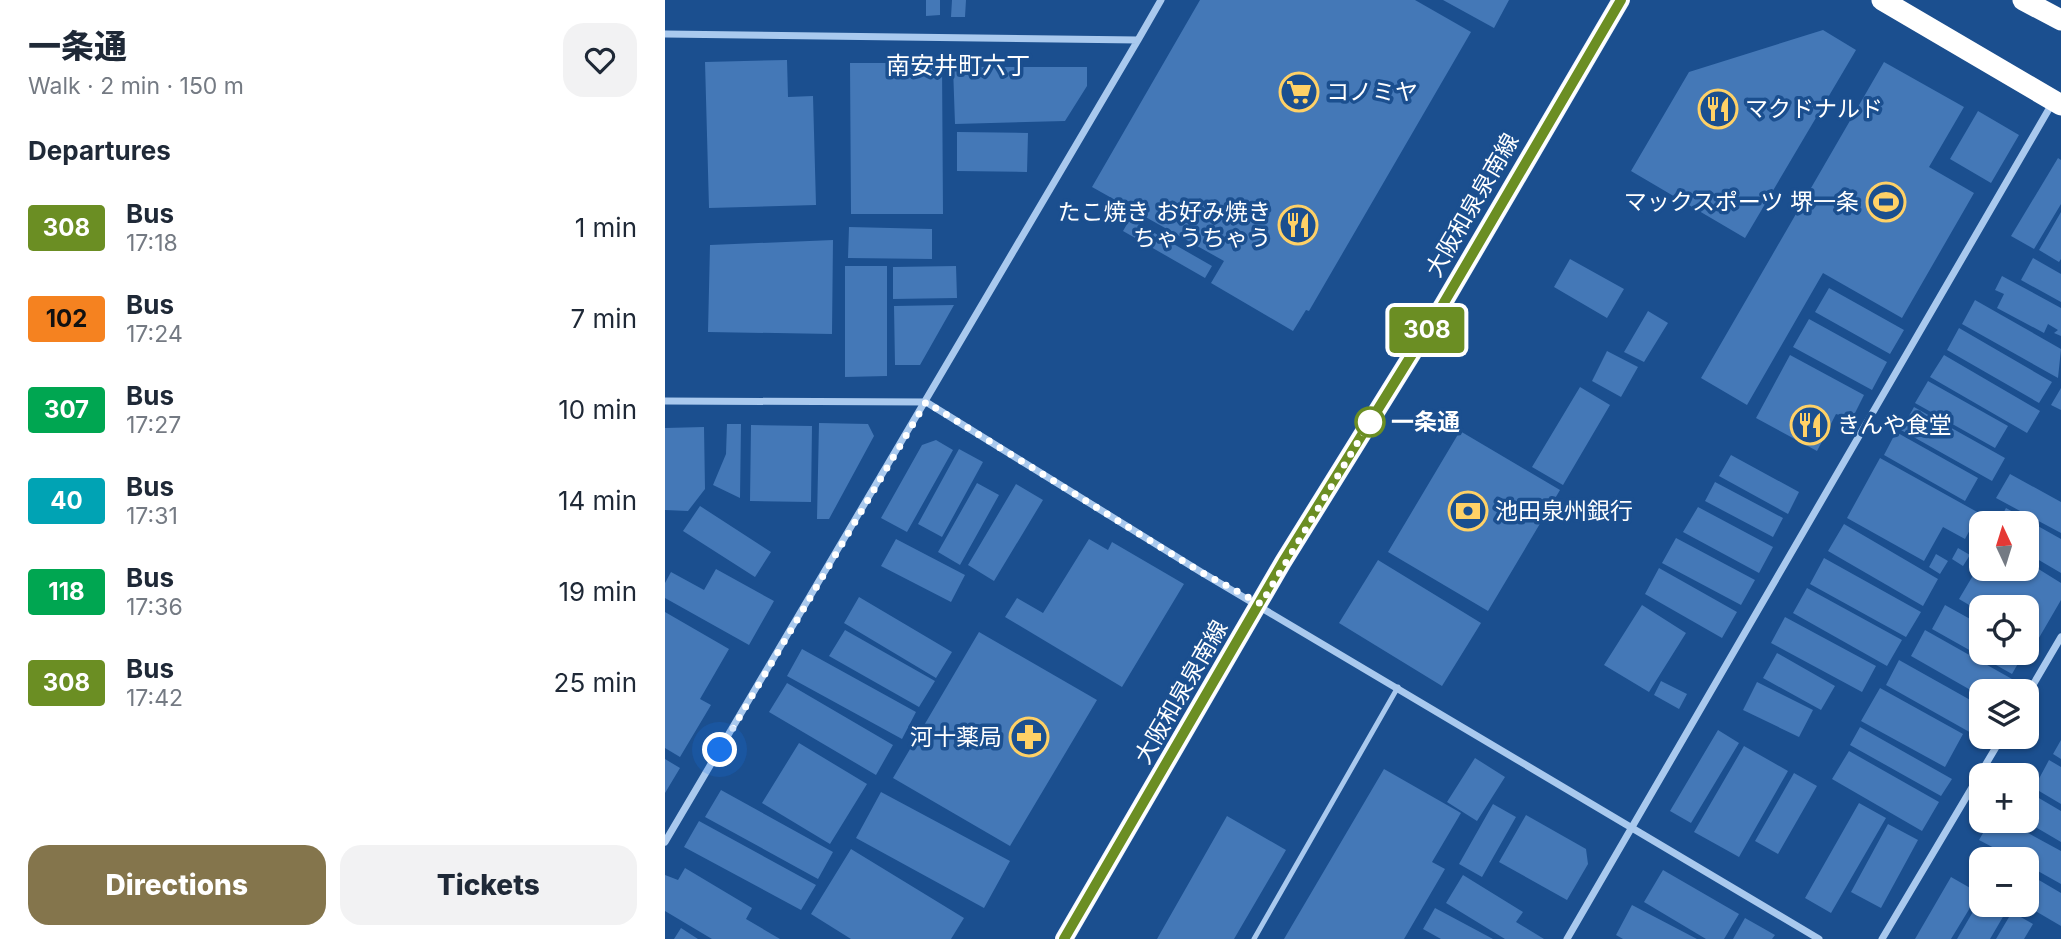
<!DOCTYPE html>
<html lang="en">
<head>
<meta charset="utf-8">
<style>
	:root { --surface:#fff; --page:#f2f2f3; --text:#1f2937; --muted:#747a83; --accent:#84754c }
	body { margin:0; font-family:Inter,"Noto Sans JP",sans-serif; background:var(--page); color:var(--text); height:100vh; display:flex; flex-direction:column; font-size:26px; white-space:nowrap }
	* { box-sizing:border-box; margin:0 }
	p { font-size:23px; color:var(--muted) }
	.icon { flex:none; width:38px; height:38px; fill:none; stroke:currentColor; stroke-width:2; stroke-linecap:round; stroke-linejoin:round }
	.map { position:relative; flex:1; overflow:hidden }
	.details { display:flex; flex-direction:column; background:var(--surface); width:665px }
	.details>* { flex:none }
	.badge { padding:0 14px; border-radius:5px; font-size:24px; line-height:46px }
	.needle { width:46px; rotate:356deg }
	.controls { position:absolute; left:1304px; top:511px; display:grid; gap:14px }
	.controls a { display:grid; place-items:center; width:70px; height:70px; border-radius:14px; background:var(--surface); box-shadow:0 2px 5px #0004; font-size:35px }
	.you { position:absolute; width:35px; height:35px; margin:-18px; border:5px solid #fff; border-radius:50%; background:#1a73e8; box-shadow:0 0 0 10px #1a73e833 }
	.map>.badge { position:absolute; translate:-50% -50%; box-shadow:0 0 0 4px #fff }
	h2 { padding:0 28px; font-size:26px; line-height:63px }
	.round { display:grid; place-items:center; flex:none; width:74px; height:74px; border-radius:21px; background:var(--page) }
	.headline { display:flex; align-items:center; justify-content:space-between; height:119px; padding:0 28px }
	h1 { font-size:33px; font-weight:800; line-height:52px }
	.cta { display:flex; gap:14px; margin-top:auto; padding:14px 28px }
	.cta a { flex:1; height:80px; border-radius:21px; background:var(--accent); color:#fff; font-size:28px; font-weight:800; line-height:80px; text-align:center }
	.cta a+a { background:var(--page); color:var(--text) }
	ul { padding:0; list-style:none }
	li { display:flex; align-items:center; gap:21px; height:91px; padding:0 28px }
	li div { flex:1 }
	li b { display:block; font-size:26px }
	li em { font-style:normal }
	li .badge { min-width:77px; font-weight:700; text-align:center }
	main { display:flex; flex:1; min-height:0 }
	.map>svg:first-child { display:block }
</style>
</head>
<body>
<main>
<section class="details">
<div class="headline"><div><h1>一条通</h1><p>Walk · 2 min · 150 m</p></div><a class="round"><svg class="icon" aria-label="heart" viewBox="0 0 24 24"><path d="M12 20l-8-8c-3-5 5-10 8-4 3-6 11-1 8 4z"/></svg></a></div>
<h2>Departures</h2>
<ul>
<li><span class="badge" style="background:#6b8e23;color:#fff">308</span><div><b>Bus</b><p>17:18</p></div><em>1 min</em></li>
<li><span class="badge" style="background:#f58220;color:#111">102</span><div><b>Bus</b><p>17:24</p></div><em>7 min</em></li>
<li><span class="badge" style="background:#00a651;color:#fff">307</span><div><b>Bus</b><p>17:27</p></div><em>10 min</em></li>
<li><span class="badge" style="background:#00a3b4;color:#fff">40</span><div><b>Bus</b><p>17:31</p></div><em>14 min</em></li>
<li><span class="badge" style="background:#00a651;color:#fff">118</span><div><b>Bus</b><p>17:36</p></div><em>19 min</em></li>
<li><span class="badge" style="background:#6b8e23;color:#fff">308</span><div><b>Bus</b><p>17:42</p></div><em>25 min</em></li>
</ul>
<div class="cta"><a>Directions</a><a>Tickets</a></div>
</section>
<div class="map">
<svg width="1396" height="939" viewBox="0 0 1396 939">
	<rect width="100%" height="100%" fill="#1b4f8f"/>
	<path fill="#4478b7" d="M261,0H275V15L261,16Z
		M287,0H301L300,17H286Z
		M535,0H750L806,32L644,311L641,310L628,331L546,283L559,261L427,187Z
		M778,0H844L829,28Z
		M1158,30L1191,50L1080,238L966,171L1024,72Z
		M122,60L123,97L148,96L151,205L44,208L40,62Z
		M1219,62L1299,107L1264,167L1309,193L1237,318L1158,273L1082,405L1036,378Z
		M185,63H277L278,214H186Z
		M288,67H422V86L400,121L290,124Z
		M1313,111L1354,135L1326,183L1285,159Z
		M292,132L363,133L362,172L292,171Z
		M1393,158L1396,160V204L1369,249L1346,236Z
		M1396,212V259L1394,262L1374,250Z
		M465,219L547,266L540,278L458,231Z
		M184,227L267,229V259L183,258Z
		M168,240L167,334L43,332L45,245Z
		M1368,258L1396,274V302L1356,280Z
		M905,259L959,289L942,318L889,287Z
		M180,266H222V376L180,377Z
		M291,266L292,298L228,299V267Z
		M1337,276L1396,308V336L1389,333L1393,330L1383,324L1379,333L1332,308L1339,294L1330,290Z
		M1164,288L1239,330L1225,354L1150,312Z
		M1310,300L1396,349L1393,378L1297,324Z
		M289,305L255,365H230L229,306Z
		M983,311L1003,323L979,362L959,352Z
		M1144,319L1222,362L1207,390L1128,347Z
		M1294,328L1387,382L1374,403L1282,350Z
		M942,351L973,367L956,397L927,381Z
		M1125,355L1199,395L1187,419L1171,414L1152,451L1091,418Z
		M1279,355L1375,411L1362,433L1265,377Z
		M1263,381L1343,426L1330,448L1250,403Z
		M915,387L945,405L898,485L867,467Z
		M1396,388V410L1386,405Z
		M1249,407L1340,458L1327,481L1236,430Z
		M154,423L203,424L209,436L164,519H152Z
		M62,424H76L75,498L48,485L61,454Z
		M86,425L147,426L146,502L85,501Z
		M39,427L40,489L23,511L0,510V428Z
		M795,431L895,490L823,611L723,552Z
		M1231,432L1313,478L1300,501L1219,455Z
		M271,440L288,450L242,532L216,518L257,445Z
		M294,449L318,462L277,537L253,524Z
		M1066,455L1134,492L1123,514L1054,476Z
		M1215,458L1314,513L1300,539L1278,527L1259,561L1182,518Z
		M1345,474L1396,502V533L1331,498Z
		M1050,482L1118,518L1108,537L1040,501Z
		M312,483L334,495L295,565L273,552Z
		M351,484L378,500L329,581L303,565Z
		M35,506L106,552L90,577L18,531Z
		M1033,507L1108,547L1094,573L1018,532Z
		M1341,508L1396,539V573L1362,553V523H1333Z
		M1179,524L1273,579L1258,606L1163,551Z
		M1011,538L1090,580L1076,605L997,563Z
		M231,539L300,575L286,602L216,566Z
		M424,539L443,550L447,542L519,584L457,687L340,617L352,598L378,613Z
		M1293,548L1305,555L1298,566L1287,559Z
		M1271,554L1283,561L1275,574L1264,567Z
		M1159,558L1256,612L1241,637L1145,584Z
		M713,560L816,623L777,686L674,623Z
		M1316,562V569H1362V562L1396,583V600L1371,643L1362,638V607H1316V612L1294,599Z
		M994,568L1072,612L1057,638L980,594Z
		M51,569L109,601L84,645L0,598V583L6,572L39,590Z
		M1142,588L1237,640L1222,666L1128,613Z
		M194,597L287,652L271,678L179,623Z
		M977,605L1021,633L984,692L939,665Z
		M1280,605L1316,625V653H1359L1347,674L1267,629Z
		M0,612L64,649L35,699L46,705L15,757L0,748Z
		M1120,617L1211,666L1197,692L1106,643Z
		M180,630L270,681L254,707L164,656Z
		M1260,630L1347,679L1340,691H1316V696L1246,656Z
		M314,632L432,700L345,846L228,778Z
		M137,649L251,712L237,739L122,676Z
		M1112,653L1170,686L1156,710L1098,678Z
		M1234,660L1316,706V721L1308,734L1221,685Z
		M996,681L1022,694L1014,709L989,695Z
		M1092,682L1148,710L1134,737L1078,710Z
		M122,683L228,745L211,775L104,712Z
		M1215,688L1298,734L1280,767L1196,721Z
		M1195,727L1287,779L1276,796L1185,745Z
		M1053,730L1074,743L1026,823L1005,811Z
		M1396,740V759L1388,754Z
		M134,743L202,784L165,844L97,803Z
		M1079,746L1123,771L1074,857L1029,832Z
		M1184,751L1274,802L1257,831L1167,779Z
		M810,758L840,777L812,821L782,802Z
		M0,759L15,768L0,793Z
		M1384,760L1396,767V804L1369,788Z
		M719,769L796,813L767,862L780,869L739,939H619Z
		M1129,773L1152,786L1113,854L1090,841Z
		M56,790L168,852L153,879L40,817Z
		M1362,791L1396,811V842L1362,822Z
		M216,792L345,861L319,908L191,838Z
		M1194,803L1221,818L1166,913L1140,898Z
		M828,804L851,817L817,877L794,864Z
		M861,815L921,849L923,864L902,900L834,862Z
		M562,816L621,850L569,939H492Z
		M34,821L151,885L136,910L19,847Z
		M1325,821H1341L1396,851V884L1362,865V859H1350L1314,840Z
		M1223,824L1253,840L1216,908L1186,892Z
		M186,849L299,918L286,939H186L146,914Z
		M1321,850L1337,859H1316V880L1307,875Z
		M20,868L87,908L81,919L115,939H47L0,911V875L13,880Z
		M998,870L1074,914L1059,939H1041L979,902Z
		M1362,873L1396,893V926L1362,906Z
		M798,875L858,912L851,922L879,939H840L781,903Z
		M1286,877L1314,893L1286,939H1250Z
		M1316,898V905H1333L1342,910L1325,939H1292Z
		M967,905L1032,939H958L951,935Z
		M770,908L828,939H776L758,929Z
		M1347,912L1368,924L1359,939H1331Z
		M1080,918L1110,935L1107,939H1068Z
		M16,928L33,939H9Z"/>
	<g fill="none" stroke-linecap="round" stroke-linejoin="round">
		<path stroke="#a9c9ee" stroke-width="5" d="M589,939L733,687"/>
		<path stroke="#a9c9ee" stroke-width="7" d="M0,34L473,40L496,0
			M0,401L261,402L536,572L1154,939
			M1362,695L1396,637
			M0,842L473,40
			M902,939L1388,102
			M1217,939L1337,737"/>
		<path stroke="#f0f6ff" stroke-width="18" d="M399,939L618,562L777,306L956,0"/>
		<path stroke="#fff" stroke-width="21" d="M1217,0L1396,105
			M1358,0L1396,20"/>
	</g>
	<g fill="none" stroke-linecap="round" stroke-linejoin="round">
		<defs>
			<path id="line" d="M399,939L618,562L777,306L956,0"/>
		</defs>
		<use href="#line" stroke="#fff" stroke-width="16"/>
		<use href="#line" stroke="#6b8e23" stroke-width="10"/>
		<path stroke="#fff" stroke-width="7" stroke-dasharray="0 12.6" d="M55,750L261,402L536,572L596,604L705,422"/>
	</g>
	<defs>
		<symbol id="supermarket-ring" viewBox="-11 -11 22 22"><circle r="9.5" fill="#1b4f8f" stroke="#ffd166" stroke-width="1.5"/><path d="M-6-5.5h2.5l.6 2H6L4.5 2H-2.5L-4.4-4H-6ZM-1.5 3.2a1.3 1.3 0 1 0 .1 0ZM3 3.2a1.3 1.3 0 1 0 .1 0Z" fill="#ffd166"/></symbol>
		<symbol id="restaurant-ring" viewBox="-11 -11 22 22"><circle r="9.5" fill="#1b4f8f" stroke="#ffd166" stroke-width="1.5"/><path d="M-5-6h1v4h1v-4h1v4h1v-4h1v5L-1.5 .5V6h-2V.5L-5-1ZM5-6V6H3V1.5H1.5Q1.5-4 5-6Z" fill="#ffd166"/></symbol>
		<symbol id="stadium-ring" viewBox="-11 -11 22 22"><circle r="9.5" fill="#1b4f8f" stroke="#ffd166" stroke-width="1.5"/><path d="M0-5a6.5 5 0 1 0 0 10a6.5 5 0 1 0 0-10ZM-3.5-1.8h7v3.6h-7Z" fill="#ffd166"/></symbol>
		<symbol id="bank-ring" viewBox="-11 -11 22 22"><circle r="9.5" fill="#1b4f8f" stroke="#ffd166" stroke-width="1.5"/><path d="M-6-4H6V4H-6ZM0-2.3a2.3 2.3 0 1 0 0 4.6a2.3 2.3 0 1 0 0-4.6Z" fill="#ffd166"/></symbol>
		<symbol id="pharmacy-ring" viewBox="-11 -11 22 22"><circle r="9.5" fill="#1b4f8f" stroke="#ffd166" stroke-width="1.5"/><path d="M-2-6h4v4h4v4h-4v4h-4v-4h-4v-4h4Z" fill="#ffd166"/></symbol>
	</defs>
	<g fill-rule="evenodd">
		<use href="#supermarket-ring" x="612" y="70" width="44" height="44"/>
		<use href="#restaurant-ring" x="1031" y="87" width="44" height="44"/>
		<use href="#stadium-ring" x="1199" y="180" width="44" height="44"/>
		<use href="#restaurant-ring" x="611" y="203" width="44" height="44"/>
		<use href="#restaurant-ring" x="1123" y="403" width="44" height="44"/>
		<use href="#bank-ring" x="781" y="489" width="44" height="44"/>
		<use href="#pharmacy-ring" x="342" y="715" width="44" height="44"/>
	</g>
	<circle fill="#fff" stroke="#6b8e23" stroke-width="3.5" cx="705" cy="422" r="14"/>
	<g text-anchor="middle" stroke-width="7" stroke-linejoin="round" paint-order="stroke">
		<g font-size="23" fill="#fff" stroke="#1b4f8f" text-anchor="start">
			<text x="661" y="100">コノミヤ</text>
			<text x="1080" y="117">マクドナルド</text>
			<text x="1194" y="210" text-anchor="end">マックスポーツ 堺一条</text>
			<text x="606" y="220" text-anchor="end">たこ焼き お好み焼き<tspan x="606" dy="26">ちゃうちゃう</tspan></text>
			<text x="1172" y="433">きんや食堂</text>
			<text x="830" y="519">池田泉州銀行</text>
			<text x="337" y="745" text-anchor="end">河十薬局</text>
		</g>
		<g font-size="23" fill="#fff" stroke="#1b4f8f">
			<text transform="translate(807 205) rotate(-60)" y="8">大阪和泉泉南線</text>
			<text transform="translate(516 692) rotate(-60)" y="8">大阪和泉泉南線</text>
		</g>
		<g font-size="23" font-weight="bold" fill="#fff" stroke="#1b4f8f" text-anchor="start">
			<text x="726" y="430">一条通</text>
		</g>
		<g font-size="24" fill="#fff" stroke="#1b4f8f">
			<text x="293" y="74">南安井町六丁</text>
		</g>
	</g>
</svg>
<div class="controls">
<a><svg class="needle" viewBox="-14 -14 28 28"><path d="M0-13l5 13h-10z" fill="#e53935"/><path d="M0 13l5-13h-10z" fill="#747a83"/></svg></a>
<a><svg class="icon" aria-label="locate" viewBox="0 0 24 24"><circle cx="12" cy="12" r="6"/><path d="M12 2v4M12 18v4M2 12h4M18 12h4"/></svg></a>
<a><svg class="icon" aria-label="layers" viewBox="0 0 24 24"><path d="M12 4l9 5-9 5-9-5zM3 14l9 5 9-5"/></svg></a>
<a>+</a>
<a>−</a>
</div>
<div class="you" style="left:55px;top:750px"></div>
<b class="badge" style="left:762px;top:330px;background:#6b8e23;color:#fff">308</b>
</div>
</main>
</body>
</html>
